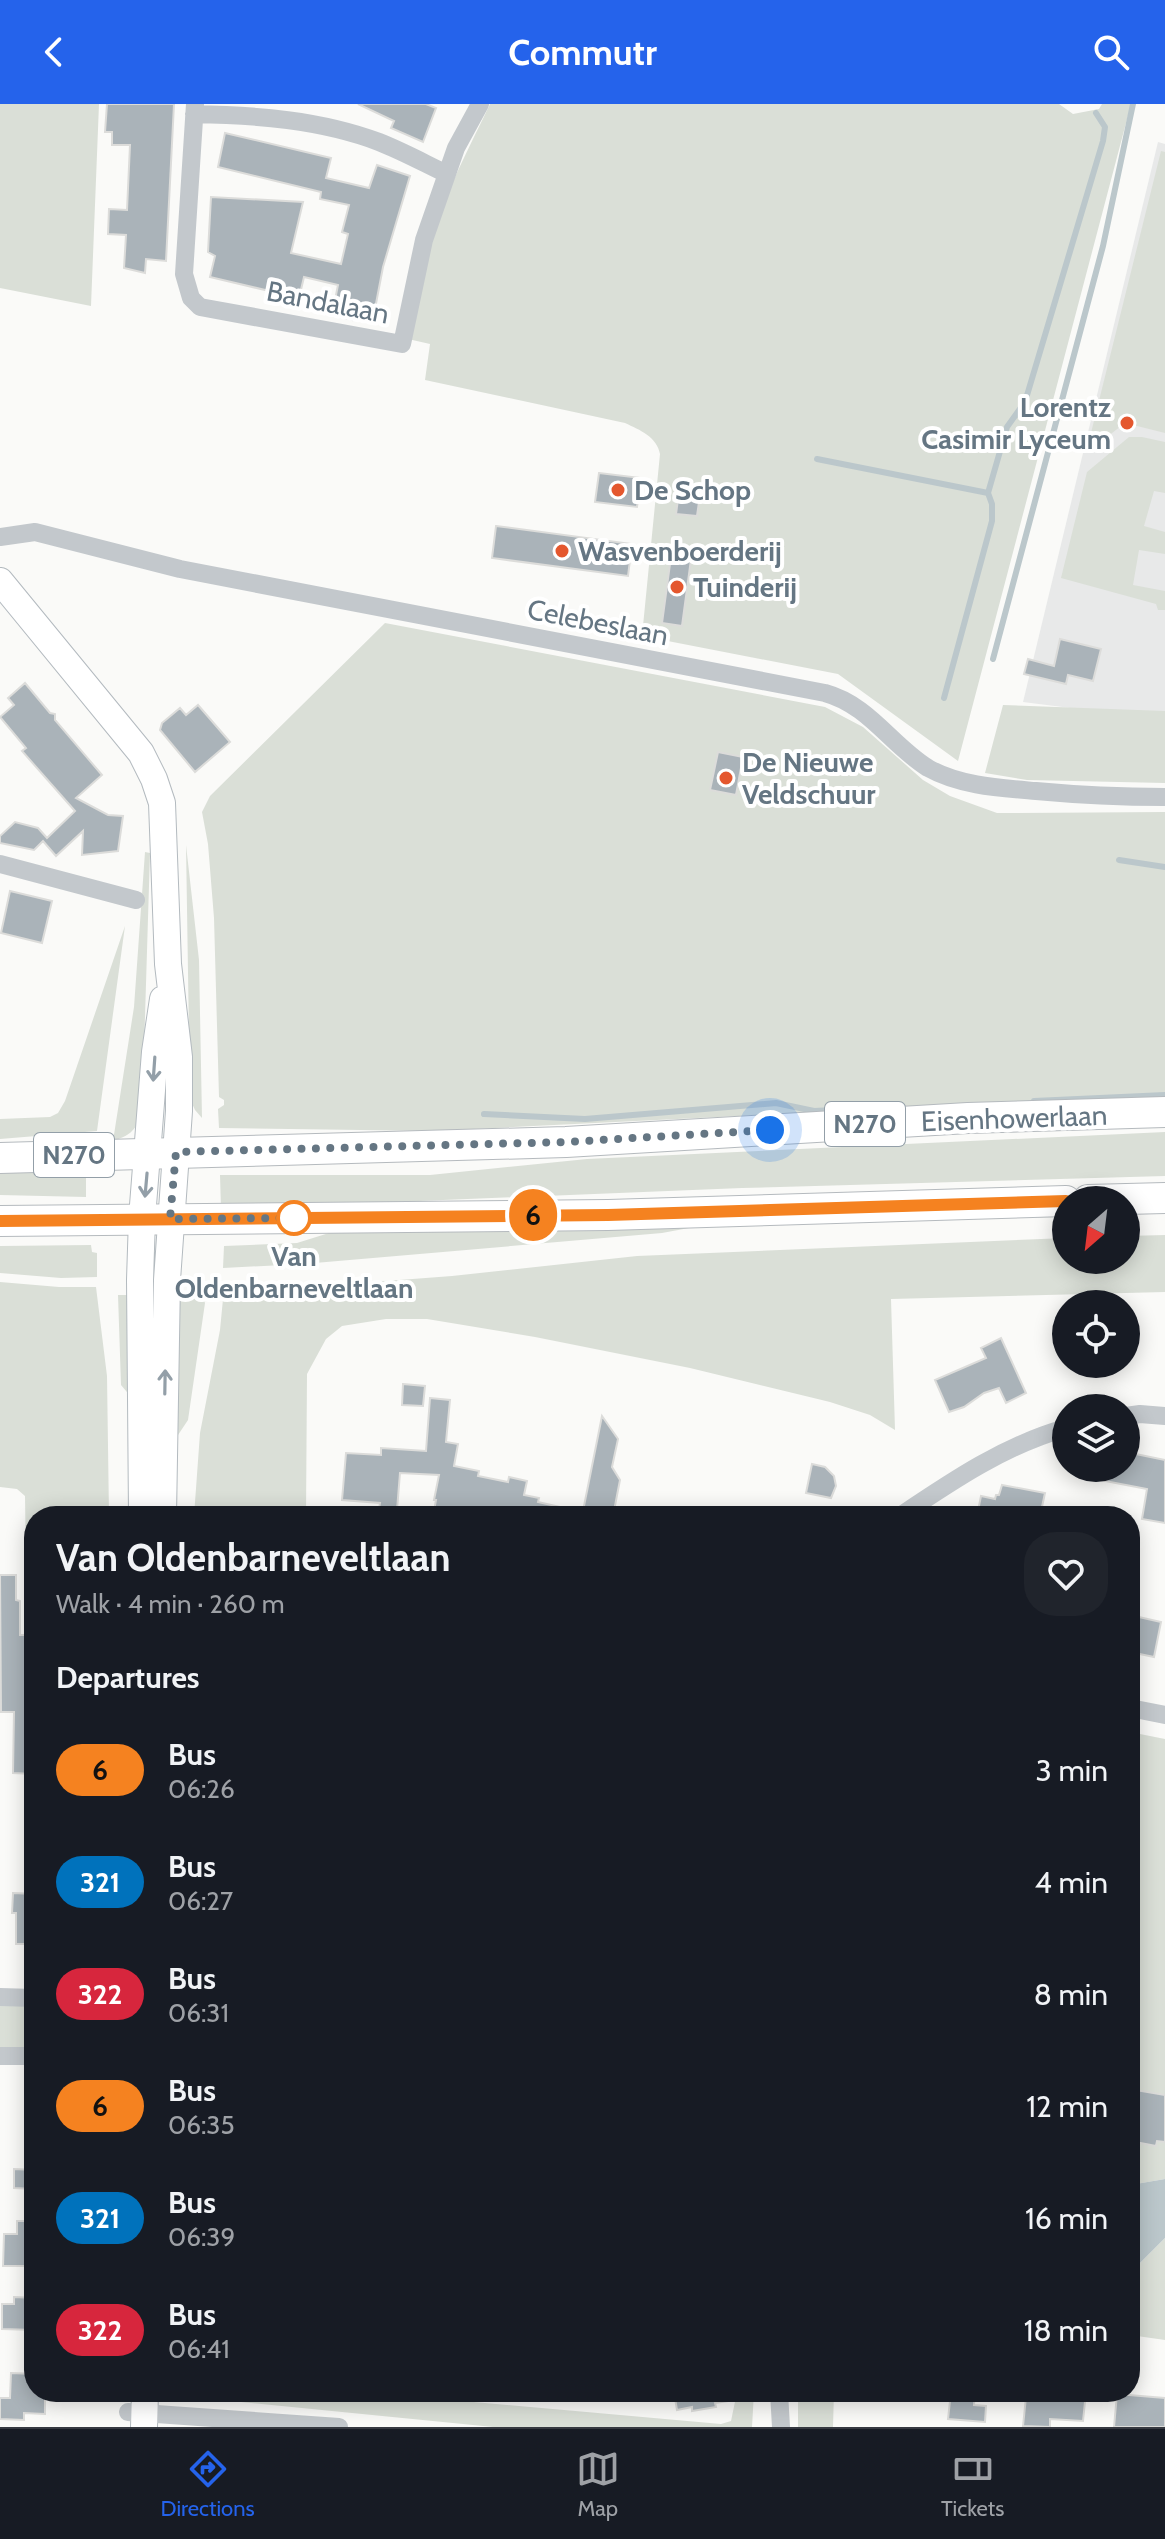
<!DOCTYPE html>
<html lang="en">
<head>
<meta charset="utf-8">
<style>
	:root { --surface:#171b24; --page:#20242c; --text:#f1f3f6; --muted:#9ea1a6; --line:#363941; --accent:#2563eb }
	body { margin:0; font-family:Cabin,sans-serif; background:var(--page); color:var(--text); height:100vh; display:flex; flex-direction:column; font-size:30px; white-space:nowrap }
	* { box-sizing:border-box; margin:0 }
	p { font-size:26px; color:var(--muted) }
	.icon { flex:none; width:44px; height:44px; fill:none; stroke:currentColor; stroke-width:2; stroke-linecap:round; stroke-linejoin:round }
	.map { position:relative; flex:1; overflow:hidden }
	.details { position:absolute; left:24px; top:1402px; width:1116px; height:896px; display:flex; flex-direction:column; background:var(--surface); border-radius:32px; box-shadow:0 4px 20px #0003 }
	.details>* { flex:none }
	.badge { padding:0 16px; border-radius:26px; font-size:28px; line-height:52px }
	.needle { width:52px; rotate:208deg }
	.tools { position:absolute; left:1052px; top:1082px; display:grid; gap:16px }
	.tools a { display:grid; place-items:center; width:88px; height:88px; border-radius:50%; background:var(--surface); box-shadow:0 4px 20px #0003; font-size:40px }
	.you { position:absolute; width:40px; height:40px; margin:-20px; border:6px solid #fff; border-radius:50%; background:#1a73e8; box-shadow:0 0 0 12px #1a73e833 }
	.map>.badge { position:absolute; translate:-50% -50%; box-shadow:0 0 0 4px #fff }
	h2 { padding:0 32px; font-size:30px; line-height:72px }
	.round { display:grid; place-items:center; flex:none; width:84px; height:84px; border-radius:32px; background:var(--page) }
	.headline { display:flex; align-items:center; justify-content:space-between; height:136px; padding:0 32px }
	h1 { font-size:38px; font-weight:800; line-height:60px }
	ul { padding:0; list-style:none }
	li { display:flex; align-items:center; gap:24px; height:112px; padding:0 32px }
	li div { flex:1 }
	li b { display:block; font-size:30px }
	li em { font-style:normal }
	li .badge { min-width:88px; font-weight:700; text-align:center }
	header { display:flex; justify-content:space-between; align-items:center; height:104px; padding:0 32px; background:var(--accent); color:#fff; font-size:36px; font-weight:800 }
	.tabs { display:flex; justify-content:space-around; align-items:center; height:112px; border-top:2px solid var(--line); background:var(--surface); font-size:22px; color:var(--muted) }
	.tabs a { display:grid; justify-items:center; gap:4px }
	.tabs .current { color:var(--accent) }
	.map>svg:first-child { display:block }
</style>
</head>
<body>
<header><svg class="icon" aria-label="back" viewBox="0 0 24 24"><path d="M15 5l-7 7 7 7"/></svg>Commutr<svg class="icon" aria-label="search" viewBox="0 0 24 24"><circle cx="10" cy="10" r="6"/><path d="M15 15l6 6"/></svg></header>
<div class="map">
<svg width="1165" height="2323" viewBox="0 0 1165 2323">
	<rect width="100%" height="100%" fill="#fafaf8"/>
	<path fill="#e8e9e9" d="M1158,38L1165,40V616L1023,598Z"/>
	<path fill="#dadfd7" d="M0,0H99L91,202L0,184Z
		M490,0H1059L1073,10L1099,5L1102,0H1131L958,657L838,570L642,532L660,350C657,333 640,326 625,319L425,276L430,240L408,235C418,193 426,150 441,108C454,71 473,36 490,0Z
		M1161,47L1165,48V329L1125,319L1086,349Z
		M1129,333H1142L1165,338V389L1154,387L1144,422L1165,428V450L1139,446L1133,481L1165,487V506H1158L1156,500L1061,474L1087,368Z
		M385,519L825,603L863,623L923,676L950,692L997,709L1165,708V991L432,1027L219,1024L218,1005L224,1001V996L219,993L214,814L208,740L202,708L210,692Z
		M1003,601L1165,607V679L1027,676L985,669Z
		M186,741L199,856L202,1014L195,1006L190,995Z
		M145,748L150,749L142,1011C135,1027 129,1032 113,1037L134,903Z
		M125,822L97,1027L0,1035V1015L50,1013L58,1009L65,997Z
		M1165,1028V1072L742,1084L221,1105L220,1071H430L587,1055Z
		M86,1062V1093L0,1091V1065Z
		M732,1116L662,1129L303,1160L223,1164L224,1142L297,1139L345,1124Z
		M1165,1131V1188L891,1195L895,1326L870,1311L830,1298L690,1264L535,1233L427,1215H386L342,1222L326,1235L307,1270L306,1412H194L200,1329L220,1226L223,1195L227,1189L452,1172L637,1152L1066,1134V1156H1126V1132Z
		M91,1141L92,1148L97,1149V1173L61,1174L0,1169V1142Z
		M0,1178L59,1183H96L107,1272L109,1412H34V1465L26,1462L25,1392L17,1385L0,1383Z
		M118,1191H135L137,1300L121,1281Z
		M178,1193L203,1194L205,1199L188,1316L174,1337Z
		M1130,1628L1165,1635V2075L1130,2081Z
		M0,1900L34,1901V1950L0,1951Z
		M1165,2134V2236L1130,2231V2169Z
		M171,2288H362L721,2320L731,2317L737,2288H754L752,2323H493L171,2291Z
		M798,2288H834L833,2323H798Z"/>
	<path fill="#bbc7cb" d="M1165,2075V2134L1130,2169V2081Z"/>
	<g fill="none" stroke-linecap="round" stroke-linejoin="round">
		<path stroke="#bbc7cb" stroke-width="6" d="M817,355L988,389
			M993,555L1103,142L1133,0
			M944,594L992,417V400L988,389L1007,323L1025,298L1103,37L1105,23L1096,9
			M1119,756L1165,763
			M1034,997L1165,991
			M484,1010L585,1015L776,999L814,1007L895,1003"/>
	</g>
	<path fill="#aab3b9" stroke="#dcdcda" stroke-width="2" d="M107,0H174L166,157L146,155L145,169L124,164L126,131L108,130L109,105L127,106L130,41H112V28H105Z
		M358,0H426L436,4L423,38L391,24L394,17Z
		M225,29L331,54L326,74L369,84L377,61L410,72L383,163L374,210L354,207L352,216L332,211L338,181L304,173L299,194L210,173L215,152L208,148L211,93L303,98L291,149L341,160L348,130L342,128L349,101L320,95L321,88L218,63Z
		M599,369L641,374L637,403L595,398Z
		M680,381L701,384L697,412L676,410Z
		M496,422L632,440L628,472L492,454Z
		M672,445L692,448L682,522L662,519Z
		M1060,535L1101,545L1093,577L1068,571L1066,580L1024,570L1028,555L1054,562Z
		M25,579L50,609L55,610V616L102,671L76,694L108,711L123,712L118,747L82,751L83,727L56,752L43,737L34,746L0,739V732L15,718L38,724L47,734L75,707L22,647L26,644L0,613L14,601L8,594Z
		M198,601L230,638L195,668L160,626L162,619L180,604L186,611Z
		M718,648L743,653L736,691L710,686Z
		M10,787L52,797L42,839L1,829Z
		M1001,1234L1026,1289L1006,1299L999,1284L984,1289L964,1303L949,1308L935,1276L986,1254L981,1244Z
		M403,1280L425,1282L423,1302L402,1301Z
		M430,1294L450,1296L446,1338L458,1340L454,1362L479,1367L478,1372L508,1378L509,1373L527,1377L524,1391L539,1394L538,1398L569,1405L568,1412H475L450,1407V1411L434,1407L436,1396H434L439,1371L400,1369L397,1406L379,1405L380,1399L342,1396L346,1349L381,1351V1344L426,1347Z
		M602,1312L618,1335L612,1363L620,1376L613,1412H582Z
		M1126,1348L1165,1356V1419L1142,1415L1147,1385L1079,1372L1080,1364H1126Z
		M812,1360L825,1363L834,1372L836,1382L831,1394L806,1389Z
		M1002,1381L1045,1389L1040,1412H977L981,1392L995,1395L996,1391H999Z
		M0,1471H16V1496L20,1497V1531H34V1670L13,1669L14,1608H1Z
		M1130,1511L1161,1518L1154,1553L1130,1548Z
		M13,1789L34,1790V1840H16V1809H12Z
		M1130,1985L1165,1991V2038L1157,2037L1156,2042L1130,2037Z
		M14,2065L34,2066V2085L14,2084Z
		M17,2117H34V2162H3L4,2130H17Z
		M14,2193L34,2194V2226L2,2225V2200H14Z
		M11,2269L34,2270V2288H45V2310L24,2309V2316L0,2315V2294H10Z
		M674,2288H728L729,2297L715,2299L716,2303L692,2307V2303L677,2306Z
		M951,2288H975L974,2301L986,2302L985,2318L948,2315Z
		M1033,2288H1086L1083,2317L1050,2315V2323L1023,2322L1026,2293H1033Z
		M1117,2290L1165,2294V2323H1114Z"/>
	<g fill="none" stroke-linecap="round" stroke-linejoin="round">
		<defs>
			<path id="secondary" d="M0,477L141,649L154,675L162,699L168,860L179,953V1007L167,1176L163,1412
				M142,1412L140,1176L142,1114L155,948L163,895
				M144,2323L145,2288"/>
			<path id="primary" d="M0,1054L566,1038L968,1014L1165,1008
				M1088,1096L1165,1094
				M0,1117L608,1111L1066,1097"/>
		</defs>
		<use href="#secondary" stroke="#b3babf" stroke-width="28"/>
		<use href="#primary" stroke="#b5babe" stroke-width="32"/>
		<path stroke="#c3c8cc" stroke-width="18" d="M195,0L184,170L191,194L200,203L402,240L424,136L456,44L480,0
			M194,10C255,11 321,16 379,38C402,47 424,59 447,70
			M0,433L35,428L180,465L825,589C869,601 891,641 928,664C960,682 1000,684 1036,687C1079,691 1122,693 1165,693
			M0,760L136,796
			M1126,1312L1140,1310L1165,1312
			M900,1412C952,1377 1005,1341 1066,1324
			M1130,1604L1165,1611
			M0,1893L34,1894
			M0,1952H34
			M779,2288L781,2323
			M128,2308L339,2323"/>
		<use href="#secondary" stroke="#fff" stroke-width="26"/>
		<use href="#primary" stroke="#fff" stroke-width="30"/>
	</g>
	<defs><path id="oneway-shaft" d="M-6 0H5M1.5-3L5.5 0L1.5 3" fill="none" stroke-width="1.6" stroke-linecap="round" stroke-linejoin="round" transform="scale(2)"/></defs>
	<g stroke="#939fa8">
		<use href="#oneway-shaft" transform="translate(154 965) rotate(94)"/>
		<use href="#oneway-shaft" transform="translate(146 1081) rotate(95)"/>
		<use href="#oneway-shaft" transform="translate(165 1278) rotate(-89)"/>
	</g>
	<g fill="none" stroke-linecap="round" stroke-linejoin="round">
		<defs>
			<path id="line" d="M0,1117L608,1111L1066,1097"/>
		</defs>
		<use href="#line" stroke="#fff" stroke-width="18"/>
		<use href="#line" stroke="#f58220" stroke-width="12"/>
		<path stroke="#657683" stroke-width="8" stroke-dasharray="0 14.4" d="M294,1114L170,1115L176,1048L566,1038L770,1026"/>
	</g>
	<g fill="#e4572e" stroke="#fff" stroke-width="3">
		<circle cx="1127" cy="319" r="8"/>
		<circle cx="618" cy="386" r="8"/>
		<circle cx="562" cy="447" r="8"/>
		<circle cx="677" cy="483" r="8"/>
		<circle cx="726" cy="674" r="8"/>
	</g>
	<circle fill="#fff" stroke="#f58220" stroke-width="4" cx="294" cy="1114" r="16"/>
	<g text-anchor="middle" stroke-width="8" stroke-linejoin="round" paint-order="stroke">
		<g fill="#fff" stroke="#939fa8" stroke-width="2">
			<rect x="825" y="998" width="80" height="44" rx="6"/>
			<rect x="34" y="1029" width="80" height="44" rx="6"/>
		</g>
		<g font-size="26" font-weight="bold" fill="#657683">
			<text x="865" y="1029">N270</text>
			<text x="74" y="1060">N270</text>
		</g>
		<g font-size="28" fill="#657683" stroke="#fff">
			<text transform="translate(328 198) rotate(11)" y="10">Bandalaan</text>
			<text transform="translate(598 518) rotate(11)" y="10">Celebeslaan</text>
			<text transform="translate(1014 1014) rotate(-2)" y="10">Eisenhowerlaan</text>
		</g>
		<g font-size="28" font-weight="bold" fill="#657683" stroke="#fff" text-anchor="start">
			<text x="1111" y="313" text-anchor="end">Lorentz<tspan x="1111" dy="32">Casimir Lyceum</tspan></text>
			<text x="634" y="396">De Schop</text>
			<text x="578" y="457">Wasvenboerderij</text>
			<text x="693" y="493">Tuinderij</text>
			<text x="742" y="668">De Nieuwe<tspan x="742" dy="32">Veldschuur</tspan></text>
		</g>
		<g font-size="28" font-weight="bold" fill="#657683" stroke="#fff">
			<text x="294" y="1162">Van<tspan x="294" dy="32">Oldenbarneveltlaan</tspan></text>
		</g>
	</g>
</svg>
<div class="tools">
<a><svg class="needle" viewBox="-14 -14 28 28"><path d="M0-13l5 13h-10z" fill="#e53935"/><path d="M0 13l5-13h-10z" fill="#9ea1a6"/></svg></a>
<a><svg class="icon" aria-label="locate" viewBox="0 0 24 24"><circle cx="12" cy="12" r="6"/><path d="M12 2v4M12 18v4M2 12h4M18 12h4"/></svg></a>
<a><svg class="icon" aria-label="layers" viewBox="0 0 24 24"><path d="M12 4l9 5-9 5-9-5zM3 14l9 5 9-5"/></svg></a>
</div>
<div class="you" style="left:770px;top:1026px"></div>
<b class="badge" style="left:533px;top:1111px;background:#f58220;color:#111">6</b>
<section class="details">
<div class="headline"><div><h1>Van Oldenbarneveltlaan</h1><p>Walk · 4 min · 260 m</p></div><a class="round"><svg class="icon" aria-label="heart" viewBox="0 0 24 24"><path d="M12 20l-8-8c-3-5 5-10 8-4 3-6 11-1 8 4z"/></svg></a></div>
<h2>Departures</h2>
<ul>
<li><span class="badge" style="background:#f58220;color:#111">6</span><div><b>Bus</b><p>06:26</p></div><em>3 min</em></li>
<li><span class="badge" style="background:#0072bc;color:#fff">321</span><div><b>Bus</b><p>06:27</p></div><em>4 min</em></li>
<li><span class="badge" style="background:#d7263d;color:#fff">322</span><div><b>Bus</b><p>06:31</p></div><em>8 min</em></li>
<li><span class="badge" style="background:#f58220;color:#111">6</span><div><b>Bus</b><p>06:35</p></div><em>12 min</em></li>
<li><span class="badge" style="background:#0072bc;color:#fff">321</span><div><b>Bus</b><p>06:39</p></div><em>16 min</em></li>
<li><span class="badge" style="background:#d7263d;color:#fff">322</span><div><b>Bus</b><p>06:41</p></div><em>18 min</em></li>
</ul>
</section>
</div>
<nav class="tabs">
<a class="current"><svg class="icon" aria-label="directions" viewBox="0 0 24 24"><path d="M12 3l9 9-9 9-9-9zM9 14v-3h6M13 9l2 2-2 2"/></svg>Directions</a>
<a><svg class="icon" aria-label="map" viewBox="0 0 24 24"><path d="M3 6l6-2 6 2 6-2v14l-6 2-6-2-6 2zM9 4v14M15 6v14"/></svg>Map</a>
<a><svg class="icon" aria-label="tickets" viewBox="0 0 24 24"><path d="M3 7h18v10H3zM15 7v10"/></svg>Tickets</a>
</nav>
</body>
</html>
